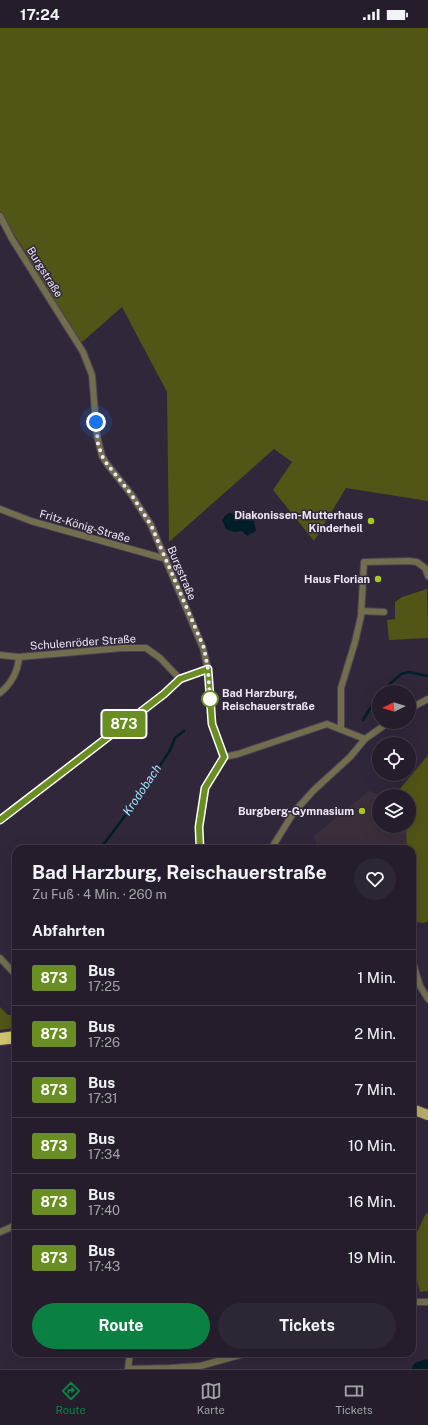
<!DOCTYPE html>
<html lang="de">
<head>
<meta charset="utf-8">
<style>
	:root { --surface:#251d2c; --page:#2d2634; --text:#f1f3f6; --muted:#a3a2a9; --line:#423b48; --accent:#0b8043 }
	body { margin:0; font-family:"Public Sans",sans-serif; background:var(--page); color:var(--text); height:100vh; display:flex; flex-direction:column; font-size:15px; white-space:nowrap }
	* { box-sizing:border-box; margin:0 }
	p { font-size:13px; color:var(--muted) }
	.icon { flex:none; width:22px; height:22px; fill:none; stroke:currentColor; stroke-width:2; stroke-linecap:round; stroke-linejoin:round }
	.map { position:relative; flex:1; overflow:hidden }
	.details { position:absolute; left:12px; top:817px; width:404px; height:512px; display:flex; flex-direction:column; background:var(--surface); border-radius:12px; box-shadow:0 4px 16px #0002,0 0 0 1px var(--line) }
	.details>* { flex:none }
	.badge { padding:0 8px; border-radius:3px; font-size:14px; line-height:26px }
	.needle { width:26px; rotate:265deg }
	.buttons { position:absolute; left:372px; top:657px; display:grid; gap:8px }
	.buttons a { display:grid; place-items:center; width:44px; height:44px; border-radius:50%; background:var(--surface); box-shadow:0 4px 16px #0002,0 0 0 1px var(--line); font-size:20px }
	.you { position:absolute; width:20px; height:20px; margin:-10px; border:3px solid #fff; border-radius:50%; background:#1a73e8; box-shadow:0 0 0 6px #1a73e833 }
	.map>.badge { position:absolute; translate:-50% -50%; box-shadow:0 0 0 2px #fff }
	h2 { padding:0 20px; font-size:15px; line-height:36px }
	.round { display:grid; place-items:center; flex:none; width:42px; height:42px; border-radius:21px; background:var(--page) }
	.overview { display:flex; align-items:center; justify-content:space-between; height:68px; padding:0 20px }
	h1 { font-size:19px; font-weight:700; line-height:30px }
	.primary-button { display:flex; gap:8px; margin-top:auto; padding:8px 20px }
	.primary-button a { flex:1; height:46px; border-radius:24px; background:var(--accent); color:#fff; font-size:16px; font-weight:700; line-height:46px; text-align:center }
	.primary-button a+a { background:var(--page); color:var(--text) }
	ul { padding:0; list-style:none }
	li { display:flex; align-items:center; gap:12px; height:56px; padding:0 20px; border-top:1px solid var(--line) }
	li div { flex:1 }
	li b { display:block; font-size:15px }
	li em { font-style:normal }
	li .badge { min-width:44px; font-weight:700; text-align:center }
	.status { display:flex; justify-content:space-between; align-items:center; height:28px; padding:0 20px; background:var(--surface); direction:ltr }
	.status svg { height:11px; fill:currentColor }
	.tab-bar { display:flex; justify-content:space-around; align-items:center; height:56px; border-top:1px solid var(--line); background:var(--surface); font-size:11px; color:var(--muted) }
	.tab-bar a { display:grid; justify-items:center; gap:2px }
	.tab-bar .current { color:var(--accent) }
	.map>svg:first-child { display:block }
</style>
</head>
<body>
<div class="status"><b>17:24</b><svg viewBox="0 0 49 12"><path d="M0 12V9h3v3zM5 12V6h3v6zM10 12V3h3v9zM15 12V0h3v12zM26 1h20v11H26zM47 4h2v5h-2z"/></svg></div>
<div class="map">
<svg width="428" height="1341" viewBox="0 0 428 1341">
	<rect width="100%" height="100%" fill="#31273b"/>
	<path fill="#3c2f3c" d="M369,763L381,768H379V798H406L407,821H319L314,808Z"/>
	<path fill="#515516" d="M0,0H428V473L346,460L314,513L273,462L292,434L274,421L169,514L167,364L122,279L81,315L0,183Z
		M427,561L428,610L389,612L387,592L395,591V574L402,569Z
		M428,727V893L424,895L415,894L412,876V821H407L406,798H409V768H394Z
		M0,979L8,987H16V1000L0,1002Z
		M426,1185L428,1186V1263L420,1264C418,1255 414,1245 412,1236C409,1218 419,1200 426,1185Z"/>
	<path fill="#001e27" d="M229,485L234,486L236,490L241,492L248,487L254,493L256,503L247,508L242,503L234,504L226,501L222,492L225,488Z"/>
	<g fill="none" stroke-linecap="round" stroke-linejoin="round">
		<path stroke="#001e27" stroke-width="2.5" d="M381,664L401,646L409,644L428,648
			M363,692L379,666
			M100,821L143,764L170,722L175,710L184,703"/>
		<path stroke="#001e27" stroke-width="14" d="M419,1341L428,1338"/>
		<defs>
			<path id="street" d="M0,188L12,211L83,324L92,347L97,408L102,428L107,436L131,466L151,497L203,620L208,641L212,696L224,729L205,760L199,799L200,821
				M0,481L31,493L166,531
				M361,583L384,584
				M0,627L19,629L122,620H146L160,630L180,651
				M0,665C12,655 18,644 19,629
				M409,681L428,671
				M341,701V660L355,614L361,588L364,534L409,533L417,534L425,540L428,548
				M224,729L238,726L327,696L365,711
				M0,792L163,666L180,651L208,641
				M271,821L294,784L314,762L350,729L365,711L389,694
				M0,930L16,947
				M412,932L420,958L428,971
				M0,1204L16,1197
				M412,1274H428
				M128,1341L170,1340L200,1338L247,1325
				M128,1341L130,1325"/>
			<path id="primary" d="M412,1081L428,1087"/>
			<path id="highway" d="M0,1011L16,1009"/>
		</defs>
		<use href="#street" stroke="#4b4255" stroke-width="8"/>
		<use href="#primary" stroke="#4b4255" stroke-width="12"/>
		<use href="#highway" stroke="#4b4255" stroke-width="14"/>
		<use href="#street" stroke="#726d4d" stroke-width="6"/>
		<use href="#primary" stroke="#b8ac69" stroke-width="10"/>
		<use href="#highway" stroke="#d4c573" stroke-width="12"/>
	</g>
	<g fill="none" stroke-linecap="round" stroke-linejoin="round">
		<defs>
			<path id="line" d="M0,792L164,666L180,651L208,641L212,696L224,729L205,760L199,799L200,821"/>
		</defs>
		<use href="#line" stroke="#fff" stroke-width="9"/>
		<use href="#line" stroke="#6b8e23" stroke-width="6"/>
		<path stroke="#ede7f5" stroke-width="4" stroke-dasharray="0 7.2" d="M96,394L98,416L102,428L107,436L131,466L151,497L204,620L208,641L210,671"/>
	</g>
	<g fill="#a6c821" stroke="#31273b" stroke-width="1.5">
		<circle cx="371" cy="493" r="4"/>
		<circle cx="378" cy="551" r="4"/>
		<circle cx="362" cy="783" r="4"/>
	</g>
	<circle fill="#fff" stroke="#6b8e23" stroke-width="2" cx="210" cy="671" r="8"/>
	<g text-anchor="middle" stroke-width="3" stroke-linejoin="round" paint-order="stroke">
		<g font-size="11" fill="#ede7f5" stroke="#31273b">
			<text transform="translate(45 244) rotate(58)" y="4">Burgstraße</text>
			<text transform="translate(85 498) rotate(16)" y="4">Fritz-König-Straße</text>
			<text transform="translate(182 545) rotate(67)" y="4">Burgstraße</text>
			<text transform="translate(83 614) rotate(-4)" y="4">Schulenröder Straße</text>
		</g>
		<g font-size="11" font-weight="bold" fill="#ede7f5" stroke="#31273b" text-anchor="end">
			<text x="363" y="491">Diakonissen-Mutterhaus<tspan x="363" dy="13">Kinderheil</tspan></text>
			<text x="370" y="555">Haus Florian</text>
			<text x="354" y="787">Burgberg-Gymnasium</text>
		</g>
		<g font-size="11" font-weight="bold" fill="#ede7f5" stroke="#31273b" text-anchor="start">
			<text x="222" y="669">Bad Harzburg,<tspan x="222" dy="13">Reischauerstraße</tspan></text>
		</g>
		<g font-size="12" font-style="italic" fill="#9ae6fc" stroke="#31273b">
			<text transform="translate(142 762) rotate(-56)" y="4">Krodobach</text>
		</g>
	</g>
</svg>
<div class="buttons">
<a><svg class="needle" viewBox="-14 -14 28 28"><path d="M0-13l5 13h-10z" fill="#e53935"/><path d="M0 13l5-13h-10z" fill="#a3a2a9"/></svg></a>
<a><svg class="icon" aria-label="locate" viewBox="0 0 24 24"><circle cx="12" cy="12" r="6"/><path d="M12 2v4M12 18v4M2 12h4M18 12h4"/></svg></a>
<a><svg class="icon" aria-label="layers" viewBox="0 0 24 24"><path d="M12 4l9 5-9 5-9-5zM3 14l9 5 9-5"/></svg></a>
</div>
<div class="you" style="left:96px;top:394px"></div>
<b class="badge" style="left:124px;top:696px;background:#6b8e23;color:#fff">873</b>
<section class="details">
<div class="overview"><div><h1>Bad Harzburg, Reischauerstraße</h1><p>Zu Fuß · 4 Min. · 260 m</p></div><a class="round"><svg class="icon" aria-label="heart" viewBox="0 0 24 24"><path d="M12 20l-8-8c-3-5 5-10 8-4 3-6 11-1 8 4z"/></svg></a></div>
<h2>Abfahrten</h2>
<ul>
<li><span class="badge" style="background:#6b8e23;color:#fff">873</span><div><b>Bus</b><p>17:25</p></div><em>1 Min.</em></li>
<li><span class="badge" style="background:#6b8e23;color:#fff">873</span><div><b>Bus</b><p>17:26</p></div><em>2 Min.</em></li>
<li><span class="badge" style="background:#6b8e23;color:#fff">873</span><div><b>Bus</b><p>17:31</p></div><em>7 Min.</em></li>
<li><span class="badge" style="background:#6b8e23;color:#fff">873</span><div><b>Bus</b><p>17:34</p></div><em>10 Min.</em></li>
<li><span class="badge" style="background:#6b8e23;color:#fff">873</span><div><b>Bus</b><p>17:40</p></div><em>16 Min.</em></li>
<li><span class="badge" style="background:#6b8e23;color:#fff">873</span><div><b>Bus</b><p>17:43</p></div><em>19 Min.</em></li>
</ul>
<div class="primary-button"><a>Route</a><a>Tickets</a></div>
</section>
</div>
<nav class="tab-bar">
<a class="current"><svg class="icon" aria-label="directions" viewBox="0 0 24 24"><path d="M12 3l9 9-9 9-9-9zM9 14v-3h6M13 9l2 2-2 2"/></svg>Route</a>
<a><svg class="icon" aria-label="map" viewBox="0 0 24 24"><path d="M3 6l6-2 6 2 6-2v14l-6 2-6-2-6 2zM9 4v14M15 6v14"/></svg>Karte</a>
<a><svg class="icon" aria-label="tickets" viewBox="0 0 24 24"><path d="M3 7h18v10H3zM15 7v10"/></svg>Tickets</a>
</nav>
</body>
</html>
